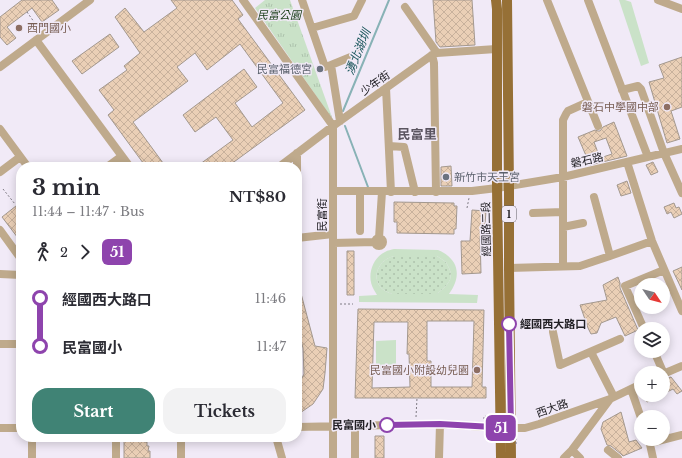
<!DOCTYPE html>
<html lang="en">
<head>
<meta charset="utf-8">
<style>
	:root { --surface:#fff; --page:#f2f2f3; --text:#2b2b33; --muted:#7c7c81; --accent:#408375 }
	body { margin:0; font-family:"Libre Baskerville","Noto Sans TC",serif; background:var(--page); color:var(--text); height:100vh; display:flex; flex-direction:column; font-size:15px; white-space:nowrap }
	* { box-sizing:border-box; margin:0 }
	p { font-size:13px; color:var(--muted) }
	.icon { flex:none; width:22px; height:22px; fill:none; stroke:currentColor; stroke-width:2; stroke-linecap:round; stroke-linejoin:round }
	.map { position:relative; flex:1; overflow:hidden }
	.sheet { position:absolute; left:16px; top:162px; width:286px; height:280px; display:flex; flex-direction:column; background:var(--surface); border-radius:16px; box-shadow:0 2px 10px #0003 }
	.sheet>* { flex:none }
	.badge { padding:0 8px; border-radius:6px; font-size:14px; line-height:26px }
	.needle { width:26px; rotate:125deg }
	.fabs { position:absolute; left:634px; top:278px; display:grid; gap:8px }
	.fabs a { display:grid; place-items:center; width:36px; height:36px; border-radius:50%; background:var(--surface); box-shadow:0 2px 10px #0003; font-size:20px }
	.map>.badge { position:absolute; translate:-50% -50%; box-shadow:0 0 0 2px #fff }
	.legs { display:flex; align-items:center; gap:6px; height:44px; padding:0 16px; font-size:13px }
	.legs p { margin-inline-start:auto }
	.summary { display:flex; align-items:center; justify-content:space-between; height:68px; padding:0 16px }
	h1 { font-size:22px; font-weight:700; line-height:30px }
	.cta { display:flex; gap:8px; margin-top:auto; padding:8px 16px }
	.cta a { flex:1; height:46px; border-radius:16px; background:var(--accent); color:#fff; font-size:16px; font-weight:700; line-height:46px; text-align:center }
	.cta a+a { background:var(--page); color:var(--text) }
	ul { padding:0 16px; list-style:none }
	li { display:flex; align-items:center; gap:14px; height:48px; font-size:15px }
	li i { display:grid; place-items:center; width:6px; height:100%; margin:0 5px; background:currentColor }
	li i::after { content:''; width:10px; height:10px; margin:-5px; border:3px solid; border-radius:50%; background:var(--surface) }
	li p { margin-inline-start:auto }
	li:first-child i { background:linear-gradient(#0000 50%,currentColor 0) }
	li:last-child i { background:linear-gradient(currentColor 50%,#0000 0) }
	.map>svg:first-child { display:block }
</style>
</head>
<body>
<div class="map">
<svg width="682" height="458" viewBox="0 0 682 458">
	<defs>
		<pattern id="grass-dots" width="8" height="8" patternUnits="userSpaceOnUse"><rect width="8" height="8" fill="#cae2c8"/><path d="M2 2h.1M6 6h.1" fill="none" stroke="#adc2ac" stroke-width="1.8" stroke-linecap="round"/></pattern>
		<pattern id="park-tufts" width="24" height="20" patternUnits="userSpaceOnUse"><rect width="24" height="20" fill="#cae2c8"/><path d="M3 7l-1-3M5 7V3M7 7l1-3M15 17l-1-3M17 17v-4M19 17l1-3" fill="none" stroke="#adc2ac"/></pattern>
		<pattern id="building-cross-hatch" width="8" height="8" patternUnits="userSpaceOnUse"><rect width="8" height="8" fill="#eacfb6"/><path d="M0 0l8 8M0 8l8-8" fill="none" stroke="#c8b19c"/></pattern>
	</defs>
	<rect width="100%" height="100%" fill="#f1eaf7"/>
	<path fill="url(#grass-dots)" d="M394,256H437L446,262L449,268L451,273L450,280L446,286L437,294H392C387,292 382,290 379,285C372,273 381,259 394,256Z"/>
	<path fill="url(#park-tufts)" d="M265,0H290L333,120L255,8Z"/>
	<path fill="#cae2c8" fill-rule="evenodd" d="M619,0H625L631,2L649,63L641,66Z
		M394,249L438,250C459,259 462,276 449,294L478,295L477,303L359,302V296L377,295C376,293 375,292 374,290C366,277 372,258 385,252C388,250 391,250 394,249ZM394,256H437L446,262L449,268L451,273L450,280L446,286L437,294H392C387,292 382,290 379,285C372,273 381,259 394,256Z
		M396,340V371H376V341Z"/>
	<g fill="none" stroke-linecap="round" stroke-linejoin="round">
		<path stroke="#88b2b6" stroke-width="2" d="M343,111L389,0
			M345,126L368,187"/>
	</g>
	<path fill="url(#building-cross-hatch)" stroke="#a3988e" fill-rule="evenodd" d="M22,0H52L59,10L42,22L32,8L7,27L16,38L7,45L0,37V17Z
		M171,0H232L243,15L238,19L305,110L227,167H196L233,140L216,117L195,132L183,115L244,69L257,87L235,103L252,127L283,103L240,44L207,70L195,53L177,67L188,81L133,122L166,167H146L108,115L114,110L99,90L127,70L124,66L140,53L115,17L125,8L144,32L177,8Z
		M433,0H472L475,45L440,47L436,42Z
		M110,34L119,47L82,74L72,61Z
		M682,57V107L671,111L680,139L667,143L649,82L664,78L659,65Z
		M614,122L627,156L590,165L578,137L595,130L598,131H600L603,127ZM606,138L612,154L600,158L594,142Z
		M653,162L658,172L651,175L646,165Z
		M451,166L452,186H441V167Z
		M627,181L631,193L621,196L617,185Z
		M21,202V242L2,217Z
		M394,202L454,203V206H457L456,229H454V234L397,233V222H394Z
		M674,203L676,208L679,207L682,214L674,218L671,212L667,214L664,207Z
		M472,210L486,211L484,237L480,236L481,273L462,274L461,241H470Z
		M347,251H354V295H347Z
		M682,267V290L673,271Z
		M618,277L620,283V288L638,330L625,336L616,317L601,323L597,333L591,334L588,328L580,305L607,300L603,285Z
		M297,286H299L315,346L327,348L325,373L323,389L313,404L297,415V388L304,374L303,348L297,325Z
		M358,309L484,310L482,387H486V398H355ZM427,321H474L472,387H431V361H427ZM374,322H408L407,354H409L410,387L372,388Z
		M671,377L682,391L677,394L673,389L663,394V379Z
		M645,395H663L647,402Z
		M621,412L629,442L636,440L642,448L623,456L621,454L611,446L607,445L601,429L603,422Z
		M375,436H384V458H375Z
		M126,437H143V439H144V442H147V446H149L148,451H150V458H124V439Z"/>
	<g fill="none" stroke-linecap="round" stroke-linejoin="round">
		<path stroke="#7f7b84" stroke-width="1" stroke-dasharray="2 2" stroke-linecap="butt" d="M27,12L39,29
			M3,189L15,204
			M467,208L469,198
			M340,304H353
			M416,417L417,398
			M484,419V416L492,417"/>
		<path stroke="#bfaa8c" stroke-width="8" d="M243,0L333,126V458
			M302,0L325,67L331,65L340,121
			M547,0L598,126
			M588,0L648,157
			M658,0L682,9
			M405,7L437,53
			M312,28L354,16L362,0
			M36,40L130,167
			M432,55L434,63L436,192
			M331,65L358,54
			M0,67L90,0
			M386,88L391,192
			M622,90L638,86L641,89L664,153L682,193
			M0,129L28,167
			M389,146L404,147L415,192
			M627,162L652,241L682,311
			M107,167L122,156
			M279,167L333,126L432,55L437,53L496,49
			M0,172L20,157
			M297,188V153
			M333,191H472L497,188L563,177L682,149
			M594,197L610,256
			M533,213L563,212
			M563,227L583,223
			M0,230L21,259
			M360,231V191
			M375 242a4 4 0 1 1 8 0a4 4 0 1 1-8 0Z
			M297,238L333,234
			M379,238L382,192
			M333,243L375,242
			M563,266V120L566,114L568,111L588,102
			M509,268L580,266L610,256L652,241
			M0,274L21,275
			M644,329L625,286L664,270
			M553,332L560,365L620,339
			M0,344H21
			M654,351L664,374
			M591,352L614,397
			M663,374L682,366
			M631,389L641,418
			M297,427L440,424L501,428H525L539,424L610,399L641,384
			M0,428H21
			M276,437L282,458
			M649,440L653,458
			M650,443L682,435
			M572,450L580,458
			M608,450L618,458
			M32,458V437
			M116,458V437
			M181,458V437
			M355,458V425
			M439,458L440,424
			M564,458L572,450L610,399"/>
		<path stroke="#967036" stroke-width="10" d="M496,0L497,9V188L501,458
			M507,0L509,187V268L511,458"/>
		<path stroke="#7f7b84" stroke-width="1" stroke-dasharray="2 2" stroke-linecap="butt" d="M494,441V417L516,416V444"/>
	</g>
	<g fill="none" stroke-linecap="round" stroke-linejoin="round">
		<defs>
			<path id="line-1" d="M387,425L440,424L511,428L509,324"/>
		</defs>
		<use href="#line-1" stroke="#fff" stroke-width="9"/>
		<use href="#line-1" stroke="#8e44ad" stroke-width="6"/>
	</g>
	<g fill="#8d6e63" stroke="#f1eaf7" stroke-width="1.5">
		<circle cx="19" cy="28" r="4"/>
		<circle cx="667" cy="107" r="4"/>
		<circle cx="477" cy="370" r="4"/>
	</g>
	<g fill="#6b7280" stroke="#f1eaf7" stroke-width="1.5">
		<circle cx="320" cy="69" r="4"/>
		<circle cx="446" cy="177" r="4"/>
	</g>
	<g fill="#fff" stroke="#8e44ad" stroke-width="2">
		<circle cx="509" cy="324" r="7"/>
		<circle cx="387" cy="425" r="7"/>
	</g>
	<g text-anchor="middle" stroke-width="3" stroke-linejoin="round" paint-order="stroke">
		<rect fill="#f1eaf7" stroke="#605d64" stroke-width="1" x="502" y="206" width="14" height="16" rx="3"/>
		<g font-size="10" font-weight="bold" fill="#222025">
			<text x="509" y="218">1</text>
		</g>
		<g font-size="11" font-style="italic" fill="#1c401b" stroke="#f1eaf7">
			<text x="279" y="19">民富公園</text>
		</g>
		<g font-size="11" fill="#785e54" stroke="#f1eaf7" text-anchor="end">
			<text x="27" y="32" text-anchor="start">西門國小</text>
			<text x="659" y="111">磐石中學國中部</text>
			<text x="469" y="374">民富國小附設幼兒園</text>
		</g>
		<g font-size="11" fill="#5b616d" stroke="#f1eaf7" text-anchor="end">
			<text x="312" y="73">民富福德宮</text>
			<text x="454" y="181" text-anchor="start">新竹市天王宮</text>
		</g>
		<g font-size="11" fill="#222025" stroke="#f1eaf7">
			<text transform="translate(375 83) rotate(-35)" y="4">少年街</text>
			<text transform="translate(587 160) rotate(-13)" y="4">磐石路</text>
			<text transform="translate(322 215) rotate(-90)" y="4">民富街</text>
			<text transform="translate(486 229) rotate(-91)" y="4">經國路二段</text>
			<text transform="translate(552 408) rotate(-19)" y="4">西大路</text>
		</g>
		<g font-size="11" font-weight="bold" fill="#222025" stroke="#f1eaf7" text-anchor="start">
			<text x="520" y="328">經國西大路口</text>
			<text x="376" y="429" text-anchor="end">民富國小</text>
		</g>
		<g font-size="12" font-style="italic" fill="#1b565c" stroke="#f1eaf7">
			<text transform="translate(358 52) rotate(-68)" y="4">湧北湖圳</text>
		</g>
		<g font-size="13" font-weight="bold" fill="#5b5560" stroke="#f1eaf7">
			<text x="417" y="139">民富里</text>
		</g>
	</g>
</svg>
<div class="fabs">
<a><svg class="needle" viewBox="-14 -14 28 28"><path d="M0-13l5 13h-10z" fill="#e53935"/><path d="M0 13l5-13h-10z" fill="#7c7c81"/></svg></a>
<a><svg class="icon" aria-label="layers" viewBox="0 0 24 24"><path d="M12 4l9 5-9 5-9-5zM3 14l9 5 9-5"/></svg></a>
<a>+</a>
<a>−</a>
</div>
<b class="badge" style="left:501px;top:428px;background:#8e44ad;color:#fff">51</b>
<section class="sheet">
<div class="summary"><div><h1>3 min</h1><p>11:44 – 11:47 · Bus</p></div><b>NT$80</b></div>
<div class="legs"><svg class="icon" aria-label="walk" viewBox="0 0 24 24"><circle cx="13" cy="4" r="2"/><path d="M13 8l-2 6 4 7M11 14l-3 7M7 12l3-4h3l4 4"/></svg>2<svg class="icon" aria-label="forward" viewBox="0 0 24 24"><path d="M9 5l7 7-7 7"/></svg><b class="badge" style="background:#8e44ad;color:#fff">51</b></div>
<ul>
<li><i style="color:#8e44ad"></i><b>經國西大路口</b><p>11:46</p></li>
<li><i style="color:#8e44ad"></i><b>民富國小</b><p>11:47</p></li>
</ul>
<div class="cta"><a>Start</a><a>Tickets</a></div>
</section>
</div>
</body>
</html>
